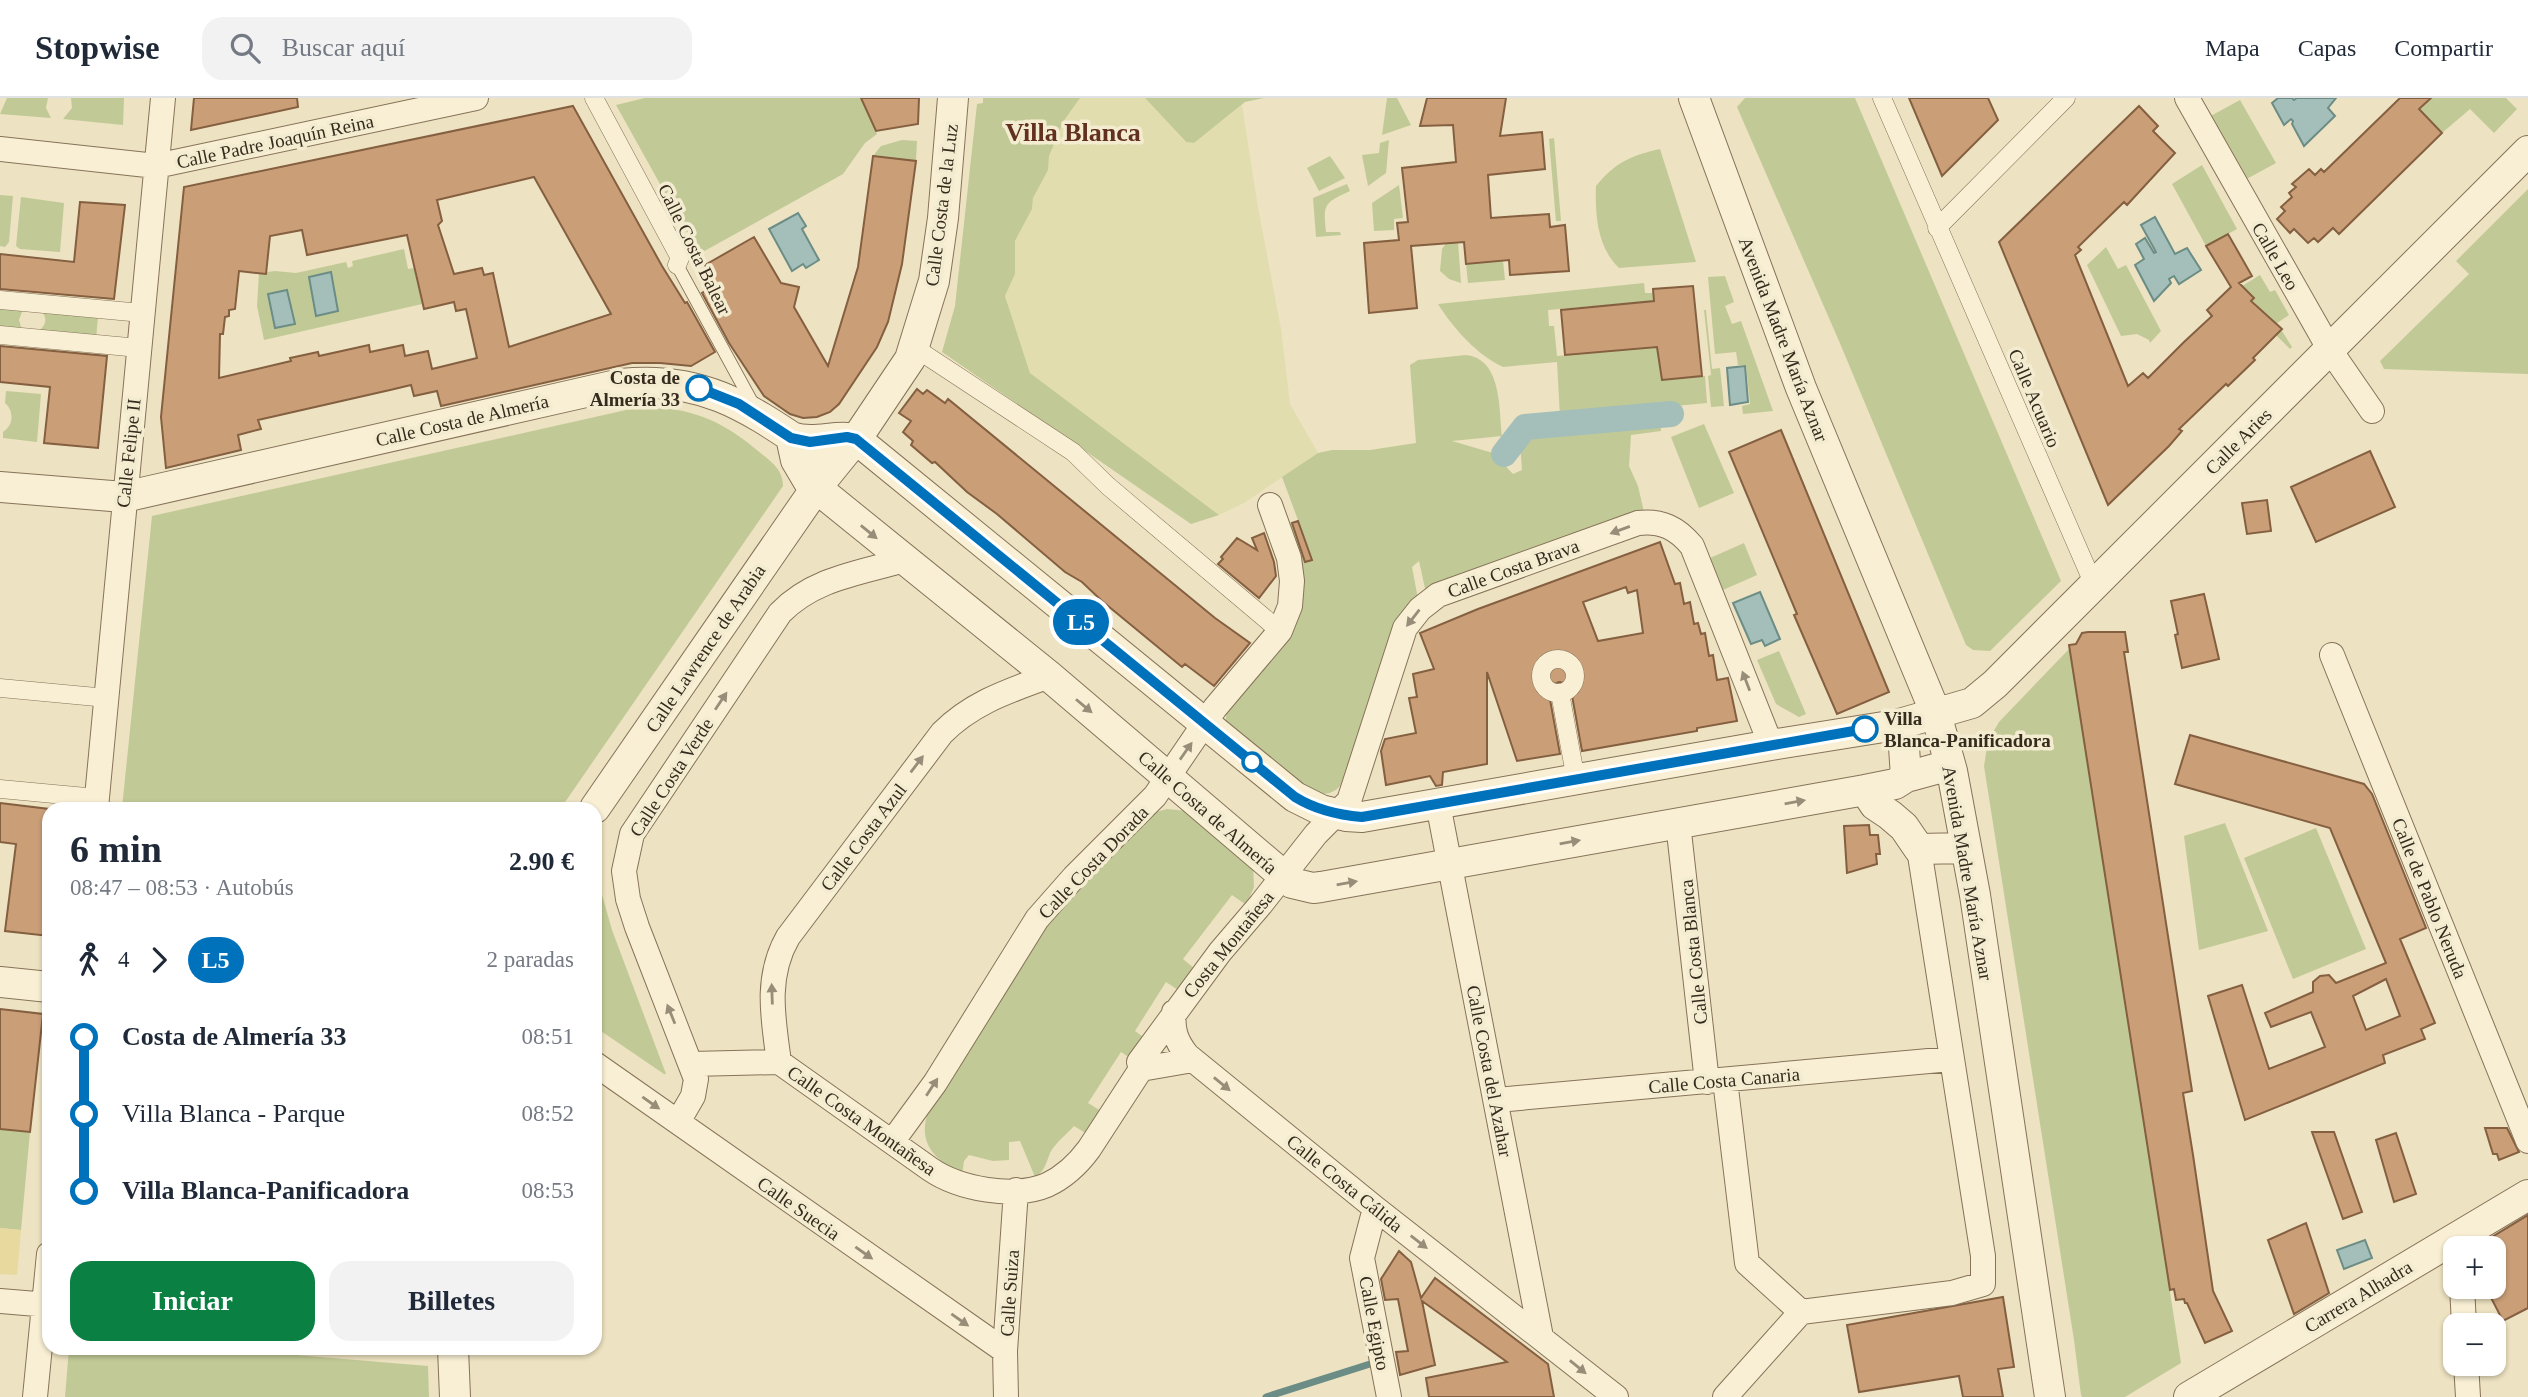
<!DOCTYPE html>
<html lang="es">
<head>
<meta charset="utf-8">
<style>
	:root { --surface:#fff; --page:#f2f2f3; --text:#1f2937; --muted:#747a83; --line:#e0e1e3; --accent:#0b8043 }
	body { margin:0; font-family:Georgia,serif; background:var(--page); color:var(--text); height:100vh; display:flex; flex-direction:column; font-size:26px; white-space:nowrap }
	* { box-sizing:border-box; margin:0 }
	p { font-size:23px; color:var(--muted) }
	.icon { flex:none; width:38px; height:38px; fill:none; stroke:currentColor; stroke-width:2; stroke-linecap:round; stroke-linejoin:round }
	.map { position:relative; flex:1; overflow:hidden }
	.details { position:absolute; left:42px; top:704px; width:560px; height:553px; display:flex; flex-direction:column; background:var(--surface); border-radius:21px; box-shadow:0 2px 5px #0004 }
	.details>* { flex:none }
	.badge { padding:0 14px; border-radius:23px; font-size:24px; line-height:46px }
	.controls { position:absolute; left:2443px; top:1138px; display:grid; gap:14px }
	.controls a { display:grid; place-items:center; width:63px; height:63px; border-radius:14px; background:var(--surface); box-shadow:0 2px 5px #0004; font-size:35px }
	.map>.badge { position:absolute; translate:-50% -50%; box-shadow:0 0 0 4px #fff }
	.legs { display:flex; align-items:center; gap:10px; height:77px; padding:0 28px; font-size:23px }
	.legs p { margin-inline-start:auto }
	.head { display:flex; align-items:center; justify-content:space-between; height:119px; padding:0 28px }
	h1 { font-size:38px; font-weight:700; line-height:52px }
	.button { display:flex; gap:14px; margin-top:auto; padding:14px 28px }
	.button a { flex:1; height:80px; border-radius:21px; background:var(--accent); color:#fff; font-size:28px; font-weight:700; line-height:80px; text-align:center }
	.button a+a { background:var(--page); color:var(--text) }
	ul { padding:0 28px; list-style:none }
	li { display:flex; align-items:center; gap:24px; height:77px; font-size:26px }
	li i { display:grid; place-items:center; width:10px; height:100%; margin:0 9px; background:currentColor }
	li i::after { content:''; width:18px; height:18px; margin:-9px; border:5px solid; border-radius:50%; background:var(--surface) }
	li p { margin-inline-start:auto }
	li:first-child i { background:linear-gradient(#0000 50%,currentColor 0) }
	li:last-child i { background:linear-gradient(currentColor 50%,#0000 0) }
	header { display:flex; align-items:center; gap:42px; box-sizing:border-box; height:98px; padding:0 35px; background:var(--surface); border-bottom:2px solid var(--line) }
	header strong { font-size:33px }
	nav { display:flex; gap:38px; margin-inline-start:auto; font-size:24px }
	.search { width:490px; height:63px; background:var(--page); display:flex; align-items:center; gap:18px; box-sizing:border-box; padding:0 24px; border-radius:21px; color:var(--muted); font-size:26px }
	.map>svg:first-child { display:block }
</style>
</head>
<body>
<header>
<strong>Stopwise</strong>
<div class="search"><svg class="icon" aria-label="search" viewBox="0 0 24 24"><circle cx="10" cy="10" r="6"/><path d="M15 15l6 6"/></svg>Buscar aquí</div>
<nav><a>Mapa</a><a>Capas</a><a>Compartir</a></nav>
</header>
<div class="map">
<svg width="2528" height="1299" viewBox="0 0 2528 1299">
	<rect width="100%" height="100%" fill="#ede2c1"/>
	<path fill="#e2ddaf" d="M1080,0H1145L1185,44L1194,45L1242,7L1257,104L1281,231L1290,306L1318,355L1244,405L1219,417L1030,275L1005,198L1015,176V143L1032,111L1033,100L1047,72L1049,58L1063,24Z"/>
	<path fill="#c1ca96" d="M7,0H48L46,10L51,20L0,16Z
		M71,0H124L123,27L63,21L72,10Z
		M645,0H861L877,36L865,45L843,76L699,156L616,7Z
		M983,0H1080L1063,24L1049,58L1048,72L1033,100L1032,111L1015,143V176L1005,198L1030,275L1219,417L1191,426L942,254L955,208L977,6L983,5Z
		M1145,0H1264L1245,4L1194,45L1186,44Z
		M1387,0H1397L1411,27L1382,37Z
		M1745,0H1855L2061,483L1990,553L1973,552L1966,547L1839,243L1737,9Z
		M2417,0H2506L2517,11L2494,35L2470,11L2442,35L2419,11L2424,7Z
		M2240,2L2276,65L2243,83L2207,20Z
		M1554,40L1561,123H1556L1549,41Z
		M902,42L917,43L916,63L873,58L881,48Z
		M1389,42L1386,75L1368,88L1362,57L1379,55L1380,45Z
		M1660,51L1696,164L1619,170C1597,149 1595,117 1596,88C1616,64 1630,58 1660,51Z
		M1330,58L1345,80L1319,93L1307,70Z
		M2202,67L2237,131L2206,148L2172,86Z
		M1347,86L1350,93C1324,105 1323,106 1326,134H1340L1341,137L1316,139L1313,100Z
		M1399,87L1403,120L1394,121V132L1374,133L1372,105Z
		M2528,91V276L2384,271L2380,263L2469,176L2456,163Z
		M0,97L13,98L9,144L5,149L0,148Z
		M21,99L64,105L60,154L20,151L16,148Z
		M1447,144H1458L1461,185L1449,181L1440,173L1442,151Z
		M2106,149L2118,171L2126,167L2161,233L2150,245L2149,242L2137,236L2121,238L2087,167Z
		M404,151L408,171L414,170L422,206L264,242L257,208L259,175L275,173L296,175L346,164L348,170L353,168L352,163Z
		M1503,163L1505,182L1468,185L1466,166Z
		M2260,177L2270,194L2275,192L2289,217L2277,225L2292,249L2290,251L2254,215L2259,210L2252,202L2254,200L2242,188Z
		M1725,178L1734,204L1725,208L1732,226L1741,223L1773,313L1743,316L1742,308L1750,306L1746,267H1738L1736,254L1715,256L1708,179Z
		M1644,185L1645,195H1653V203L1548,212L1549,228H1554L1557,258L1657,249L1662,282L1705,278L1707,305L1560,319L1557,264L1503,269C1477,257 1453,230 1438,206Z
		M0,205L23,211L19,222L22,232L0,233Z
		M39,210L98,218L96,242L39,233C48,225 47,218 39,210Z
		M1704,212H1706L1712,271L1720,270L1724,308L1711,309L1708,278L1711,277Z
		M1466,257C1502,261 1499,311 1502,338L1452,343L1493,355L1513,376L1522,372L1520,345L1528,336L1661,324V333L1631,337L1629,368L1638,388L1644,414L1426,495L1419,463L1412,469L1418,501L1340,688C1331,698 1320,697 1308,693L1225,627L1227,611L1287,542L1285,428L1298,422L1282,379L1318,355L1332,352H1370L1416,345L1410,267L1418,262Z
		M6,293L41,296L37,344L3,340V334C14,327 14,313 5,305Z
		M648,309C698,311 725,325 763,357C774,366 783,373 783,388L561,710H122L152,418L626,312Z
		M1704,326L1734,395L1699,410L1671,339Z
		M1744,445L1757,477L1723,492L1710,460Z
		M2070,550L2181,1265L2125,1299H2082L2081,1297L2074,1242L1984,668L1988,643L1999,624Z
		M1779,553L1806,616L1799,619L1776,606L1757,562Z
		M1167,711L1187,713L1253,767L1254,789L1247,805L1245,806L1232,797L1183,861L1195,871L1178,892L1166,884L1135,933L1146,941L1133,962L1121,954L1088,1005L1101,1013L1087,1036L1074,1028C1067,1036 1055,1045 1050,1055C1046,1065 1045,1073 1035,1079L1020,1043L1009,1044V1062L993,1063L969,1057L964,1063L962,1077C935,1061 916,1046 929,1011L1040,835L1065,804L1156,714Z
		M2225,725L2268,833L2199,852L2184,738Z
		M2316,730L2366,851L2293,881L2244,760Z
		M595,772L612,832L666,976H664L595,929Z
		M0,1031L30,1034L21,1132L0,1130Z
		M69,1250H212L428,1268L429,1299H65Z"/>
	<path fill="#e8d99f" d="M0,1130L21,1132L17,1177L0,1176Z"/>
	<path fill="#a4bfb9" stroke="#6b8d86" stroke-width="2" d="M2278,0H2292L2294,2L2297,0H2336L2328,10L2335,18L2304,48L2292,26L2293,23L2291,21L2284,27L2272,5Z
		M798,115L806,128L802,131L819,162L806,170L803,166L792,173L769,131Z
		M2155,119L2175,156L2187,150L2201,172L2179,186L2174,178L2169,181L2171,185L2154,203L2135,167L2144,161L2136,146L2145,140L2154,155L2156,154L2141,127Z
		M331,174L338,213L316,218L309,179Z
		M287,192L295,226L275,230L268,196Z
		M1745,268L1748,304L1730,307L1727,270Z
		M1760,494L1780,541L1765,548L1762,542L1751,546L1733,505Z
		M2365,1142L2372,1160L2344,1171L2337,1152Z"/>
	<g fill="none" stroke-linecap="round" stroke-linejoin="round">
		<path stroke="#6b8d86" stroke-width="7" d="M1266,1299L1370,1266"/>
		<path stroke="#a4bfb9" stroke-width="26" d="M1504,356L1525,329L1671,316"/>
	</g>
	<path fill="#ca9f78" stroke="#845f40" stroke-width="2" fill-rule="evenodd" d="M194,0H297L298,9L191,32Z
		M861,0H919L918,26L876,33Z
		M1427,0H1506L1500,38L1542,34L1545,71L1488,77L1491,120L1549,116L1550,129L1565,127L1569,173L1510,177L1509,162L1466,166L1464,144L1411,148L1417,210L1369,215L1364,145L1399,142L1397,125L1408,124L1402,70L1456,64L1453,27L1420,28Z
		M1909,0H1988L1998,22L1942,78Z
		M2400,0H2431L2419,11L2442,35L2339,136L2333,130L2318,144L2314,140L2308,145L2294,131L2290,135L2277,121L2285,113L2281,109L2292,99L2289,95L2296,89L2292,86L2309,71L2315,77L2321,71L2324,74Z
		M573,8L662,168L685,205L687,204L715,254L691,268L660,265H632L441,308L437,293L414,298L411,287L390,292L258,322L261,331L238,337L241,352L166,370L161,319L184,89ZM534,79L611,216L509,249L493,175L484,177L482,170L454,176L438,127L442,123L437,102ZM302,132L307,157L407,137L424,211L454,204L456,213L466,211L477,260L432,271L428,253L405,258L403,247L370,254L369,247L319,258L318,254L290,260L291,263L219,280L220,236H223L225,219L229,218V212L235,211L239,173L266,176L270,138Z
		M2139,8L2158,28L2153,33L2175,55L2127,107L2124,104L2078,149L2081,152L2075,157L2128,288L2143,275L2148,280L2184,244L2212,218L2207,212L2231,189L2206,148L2228,136L2252,178L2239,185L2254,200L2251,203L2282,231L2253,260L2255,262L2228,288L2226,286L2179,331L2182,333L2169,348L2108,407L1999,144Z
		M873,58L916,63L902,166L888,224L877,249L839,306L830,314L817,319L803,320L790,316L764,298L729,245L702,195L717,187L705,167L754,139L781,185L799,189L794,209L828,268L858,169Z
		M80,104L125,107L114,201L0,191V156L74,164Z
		M1693,188L1702,278L1662,282L1657,249L1565,257L1561,212L1654,203L1653,191Z
		M0,248L107,258L98,350L44,345L50,289L0,284Z
		M917,291L923,296L927,292L945,305L948,301L1215,520L1250,545L1214,588L1185,566L1182,569L1102,503L1082,484L1065,474L997,416L967,394L935,364L932,365L911,347L913,343L903,334L911,323L899,315Z
		M1781,332L1889,594L1837,616L1794,517L1797,516L1729,354Z
		M2370,353L2395,409L2316,444L2291,389Z
		M2267,402L2271,433L2247,436L2242,405Z
		M1298,423L1312,462L1305,464L1292,425Z
		M1264,435L1274,464L1276,478L1259,500L1218,466L1223,461L1221,459L1237,440L1257,452L1252,440Z
		M1660,444L1675,486L1680,485L1684,506L1690,504L1694,526L1698,525L1701,536L1705,535L1709,558L1713,557L1717,582L1728,580L1737,623L1697,630V633L1582,653L1571,592L1564,585L1559,584L1552,587L1549,596L1560,656L1517,663L1487,574V666L1443,674L1442,687L1436,688L1430,678L1386,687L1381,653L1385,641L1416,635L1409,600L1417,599L1413,576L1434,571L1420,535L1478,511ZM1626,489L1628,495L1637,492L1643,535L1598,543L1583,504Z
		M2204,496L2219,561L2182,570L2175,537L2178,536L2171,503Z
		M2088,534H2125L2128,554H2124L2192,993L2183,995L2193,1057L2213,1193L2232,1233L2205,1245L2187,1205H2185L2184,1201L2176,1202L2174,1191L2170,1192L2069,547L2076,546L2082,535Z
		M2190,637L2364,686L2372,696L2426,830L2400,841L2435,925L2421,931L2425,941L2383,957L2385,965L2245,1022L2208,898L2242,887L2269,971L2325,949L2311,914L2271,929L2265,915L2313,894V884L2320,878L2329,877L2336,885L2386,865L2330,730L2175,686ZM2386,881L2400,918L2366,932L2353,898Z
		M0,705L49,711V838L5,833L16,746L0,744Z
		M1869,727L1870,737H1878L1880,756H1876L1877,766L1847,775L1844,728Z
		M0,911L43,916L30,1034L0,1031Z
		M2485,1030H2507L2519,1054L2499,1062L2497,1056H2493Z
		M2312,1034H2334L2362,1114L2343,1121Z
		M2396,1035L2416,1096L2394,1104L2376,1042Z
		M2528,1117V1210L2503,1223L2485,1188H2494V1150H2474Z
		M2306,1125L2329,1195L2294,1216L2268,1142Z
		M1399,1153L1411,1164L1421,1200L1435,1180L1548,1266L1554,1299H1429L1426,1280L1507,1264L1422,1203L1435,1267L1400,1277L1396,1254L1408,1253L1398,1201L1385,1202L1381,1181Z
		M2003,1199L2014,1269L1998,1271L2003,1299H1963L1959,1278L1859,1294L1847,1227Z"/>
	<g fill="none" stroke-linecap="round" stroke-linejoin="round">
		<defs>
			<path id="service" d="M677,167L754,308"/>
			<path id="pedestrian" d="M594,0L680,160L677,167
				M1882,0L2094,487
				M1937,130L2066,0
				M0,202L142,215
				M0,237L139,250
				M915,250L1073,354L1108,388L1280,533
				M1541 578a17 17 0 1 1 34 0a17 17 0 1 1-34 0Z
				M0,590L107,600
				M1560,595L1576,682
				M0,691L97,700"/>
			<path id="minor" d="M2187,0L2330,252L2372,313
				M0,51L156,68L476,0
				M2332,557L2528,1043
				M1438,706L1541,1239
				M96,710L163,0
				M1678,725L1707,984
				M1174,914C1172,932 1176,943 1187,957L1375,1110L1616,1299
				M779,964C773,920 765,879 788,839L942,635C973,604 1009,593 1049,578
				M595,966L1005,1253
				M691,966L779,964L930,1071C959,1091 1014,1101 1047,1087C1064,1079 1078,1066 1089,1051L1141,971L1139,964L1220,854L1261,806L1316,736L1349,703L1405,530L1420,511L1438,497L1638,425C1661,422 1677,430 1692,448L1771,647
				M1141,971L1193,962
				M1725,982L1747,1165L1801,1214
				M1497,1002L1951,961
				M678,1024L693,998L696,981L637,829L628,801L624,773L632,736L780,515C814,480 860,475 904,462
				M892,1044L935,985L1037,821L1074,779L1155,698L1215,610L1280,533L1290,508L1292,483L1289,460L1270,407
				M1375,1110L1362,1160L1389,1299
				M2462,1188L2464,1227
				M0,1203L49,1207
				M2466,1265L2468,1299
				M35,1299L49,1156
				M1006,1299L1005,1253L1016,1092
				M1725,1299L1801,1214L1952,1195L1983,1186V1158L1919,751"/>
			<path id="tertiary" d="M1694,0L1801,290L1936,616L1952,673L1975,797L2050,1299
				M791,339C816,347 834,336 856,341L1295,699L1321,712L1346,718L1362,719L1771,647L1896,627L1972,605L1995,586L2528,53
				M791,339L796,362L809,384L1049,578L1292,785L1313,790L1321,789L1865,692L1875,707L1890,717L1904,729L1919,751L1966,750
				M0,389L124,399L621,286C714,276 762,321 834,367
				M1896,627L1904,649L1906,679
				M1865,692L1895,686L1906,679L1950,667
				M595,710L778,445L816,390L859,337L910,261L934,183L943,120L953,0
				M0,884L49,889
				M453,1250L455,1299
				M2189,1299L2528,1097"/>
		</defs>
		<use href="#service" stroke="#867359" stroke-width="14"/>
		<use href="#pedestrian" stroke="#867359" stroke-width="19"/>
		<use href="#minor" stroke="#867359" stroke-width="26"/>
		<use href="#tertiary" stroke="#867359" stroke-width="32"/>
		<use href="#service" stroke="#f8efd4" stroke-width="12"/>
		<use href="#pedestrian" stroke="#f8efd4" stroke-width="18"/>
		<use href="#minor" stroke="#f8efd4" stroke-width="24"/>
		<use href="#tertiary" stroke="#f8efd4" stroke-width="30"/>
	</g>
	<defs><path id="oneway-solid" d="M-6-.8H1V-3.2L6.5 0L1 3.2V.8H-6Z" transform="scale(1.75)"/></defs>
	<g fill="#978d78">
		<use href="#oneway-solid" transform="translate(1620 432) rotate(160)"/>
		<use href="#oneway-solid" transform="translate(869 434) rotate(39)"/>
		<use href="#oneway-solid" transform="translate(1413 520) rotate(128)"/>
		<use href="#oneway-solid" transform="translate(1746 583) rotate(-111)"/>
		<use href="#oneway-solid" transform="translate(721 603) rotate(-56)"/>
		<use href="#oneway-solid" transform="translate(1084 608) rotate(40)"/>
		<use href="#oneway-solid" transform="translate(1186 653) rotate(-55)"/>
		<use href="#oneway-solid" transform="translate(917 666) rotate(-53)"/>
		<use href="#oneway-solid" transform="translate(1795 704) rotate(-10)"/>
		<use href="#oneway-solid" transform="translate(1570 744) rotate(-10)"/>
		<use href="#oneway-solid" transform="translate(1347 785) rotate(-10)"/>
		<use href="#oneway-solid" transform="translate(772 896) rotate(-92)"/>
		<use href="#oneway-solid" transform="translate(671 916) rotate(-112)"/>
		<use href="#oneway-solid" transform="translate(1222 986) rotate(39)"/>
		<use href="#oneway-solid" transform="translate(932 989) rotate(-57)"/>
		<use href="#oneway-solid" transform="translate(651 1005) rotate(35)"/>
		<use href="#oneway-solid" transform="translate(1419 1144) rotate(38)"/>
		<use href="#oneway-solid" transform="translate(864 1155) rotate(35)"/>
		<use href="#oneway-solid" transform="translate(960 1222) rotate(35)"/>
		<use href="#oneway-solid" transform="translate(1578 1269) rotate(39)"/>
	</g>
	<g fill="none" stroke-linecap="round" stroke-linejoin="round">
		<defs>
			<path id="line-1" d="M699,290L739,306L791,340L810,344L847,339L856,341L1295,699C1316,712 1338,717 1362,719L1865,631"/>
		</defs>
		<use href="#line-1" stroke="#fff" stroke-width="16"/>
		<use href="#line-1" stroke="#0072bc" stroke-width="10"/>
	</g>
	<g fill="#fff" stroke="#0072bc" stroke-width="3.5">
		<circle cx="699" cy="290" r="12"/>
		<circle cx="1865" cy="631" r="12"/>
		<circle cx="1252" cy="664" r="9"/>
	</g>
	<g text-anchor="middle" stroke-width="7" stroke-linejoin="round" paint-order="stroke">
		<g font-size="19" fill="#362b1d" stroke="#f4ecd1">
			<text transform="translate(275 43) rotate(-12)" y="7">Calle Padre Joaquín Reina</text>
			<text transform="translate(941 107) rotate(-83)" y="7">Calle Costa de la Luz</text>
			<text transform="translate(695 151) rotate(64)" y="7">Calle Costa Balear</text>
			<text transform="translate(2276 158) rotate(60)" y="7">Calle Leo</text>
			<text transform="translate(1784 241) rotate(69)" y="7">Avenida Madre María Aznar</text>
			<text transform="translate(2035 300) rotate(67)" y="7">Calle Acuario</text>
			<text transform="translate(462 322) rotate(-13)" y="7">Calle Costa de Almería</text>
			<text transform="translate(2238 343) rotate(-45)" y="7">Calle Aries</text>
			<text transform="translate(128 355) rotate(-84)" y="7">Calle Felipe II</text>
			<text transform="translate(1513 470) rotate(-20)" y="7">Calle Costa Brava</text>
			<text transform="translate(705 550) rotate(-56)" y="7">Calle Lawrence de Arabia</text>
			<text transform="translate(671 679) rotate(-57)" y="7">Calle Costa Verde</text>
			<text transform="translate(1208 714) rotate(41)" y="7">Calle Costa de Almería</text>
			<text transform="translate(863 739) rotate(-53)" y="7">Calle Costa Azul</text>
			<text transform="translate(1093 764) rotate(-46)" y="7">Calle Costa Dorada</text>
			<text transform="translate(1968 775) rotate(80)" y="7">Avenida Madre María Aznar</text>
			<text transform="translate(2430 800) rotate(68)" y="7">Calle de Pablo Neruda</text>
			<text transform="translate(1228 846) rotate(-51)" y="7">Costa Montañesa</text>
			<text transform="translate(1693 854) rotate(-96)" y="7">Calle Costa Blanca</text>
			<text transform="translate(1490 973) rotate(79)" y="7">Calle Costa del Azahar</text>
			<text transform="translate(1724 982) rotate(-5)" y="7">Calle Costa Canaria</text>
			<text transform="translate(862 1022) rotate(35)" y="7">Calle Costa Montañesa</text>
			<text transform="translate(1345 1085) rotate(39)" y="7">Calle Costa Cálida</text>
			<text transform="translate(799 1110) rotate(35)" y="7">Calle Suecia</text>
			<text transform="translate(1009 1195) rotate(-86)" y="7">Calle Suiza</text>
			<text transform="translate(2358 1198) rotate(-31)" y="7">Carrera Alhadra</text>
			<text transform="translate(1375 1225) rotate(79)" y="7">Calle Egipto</text>
		</g>
		<g font-size="19" font-weight="bold" fill="#362b1d" stroke="#f4ecd1" text-anchor="end">
			<text x="680" y="286">Costa de<tspan x="680" dy="22">Almería 33</tspan></text>
			<text x="1884" y="627" text-anchor="start">Villa<tspan x="1884" dy="22">Blanca-Panificadora</tspan></text>
		</g>
		<g font-size="26" font-weight="bold" fill="#61301e" stroke="#f4ecd1">
			<text x="1073" y="43">Villa Blanca</text>
		</g>
	</g>
</svg>
<div class="controls">
<a>+</a>
<a>−</a>
</div>
<b class="badge" style="left:1081px;top:524px;background:#0072bc;color:#fff">L5</b>
<section class="details">
<div class="head"><div><h1>6 min</h1><p>08:47 – 08:53 · Autobús</p></div><b>2.90 €</b></div>
<div class="legs"><svg class="icon" aria-label="walk" viewBox="0 0 24 24"><circle cx="13" cy="4" r="2"/><path d="M13 8l-2 6 4 7M11 14l-3 7M7 12l3-4h3l4 4"/></svg>4<svg class="icon" aria-label="forward" viewBox="0 0 24 24"><path d="M9 5l7 7-7 7"/></svg><b class="badge" style="background:#0072bc;color:#fff">L5</b><p>2 paradas</p></div>
<ul>
<li><i style="color:#0072bc"></i><b>Costa de Almería 33</b><p>08:51</p></li>
<li><i style="color:#0072bc"></i><span>Villa Blanca - Parque</span><p>08:52</p></li>
<li><i style="color:#0072bc"></i><b>Villa Blanca-Panificadora</b><p>08:53</p></li>
</ul>
<div class="button"><a>Iniciar</a><a>Billetes</a></div>
</section>
</div>
</body>
</html>
